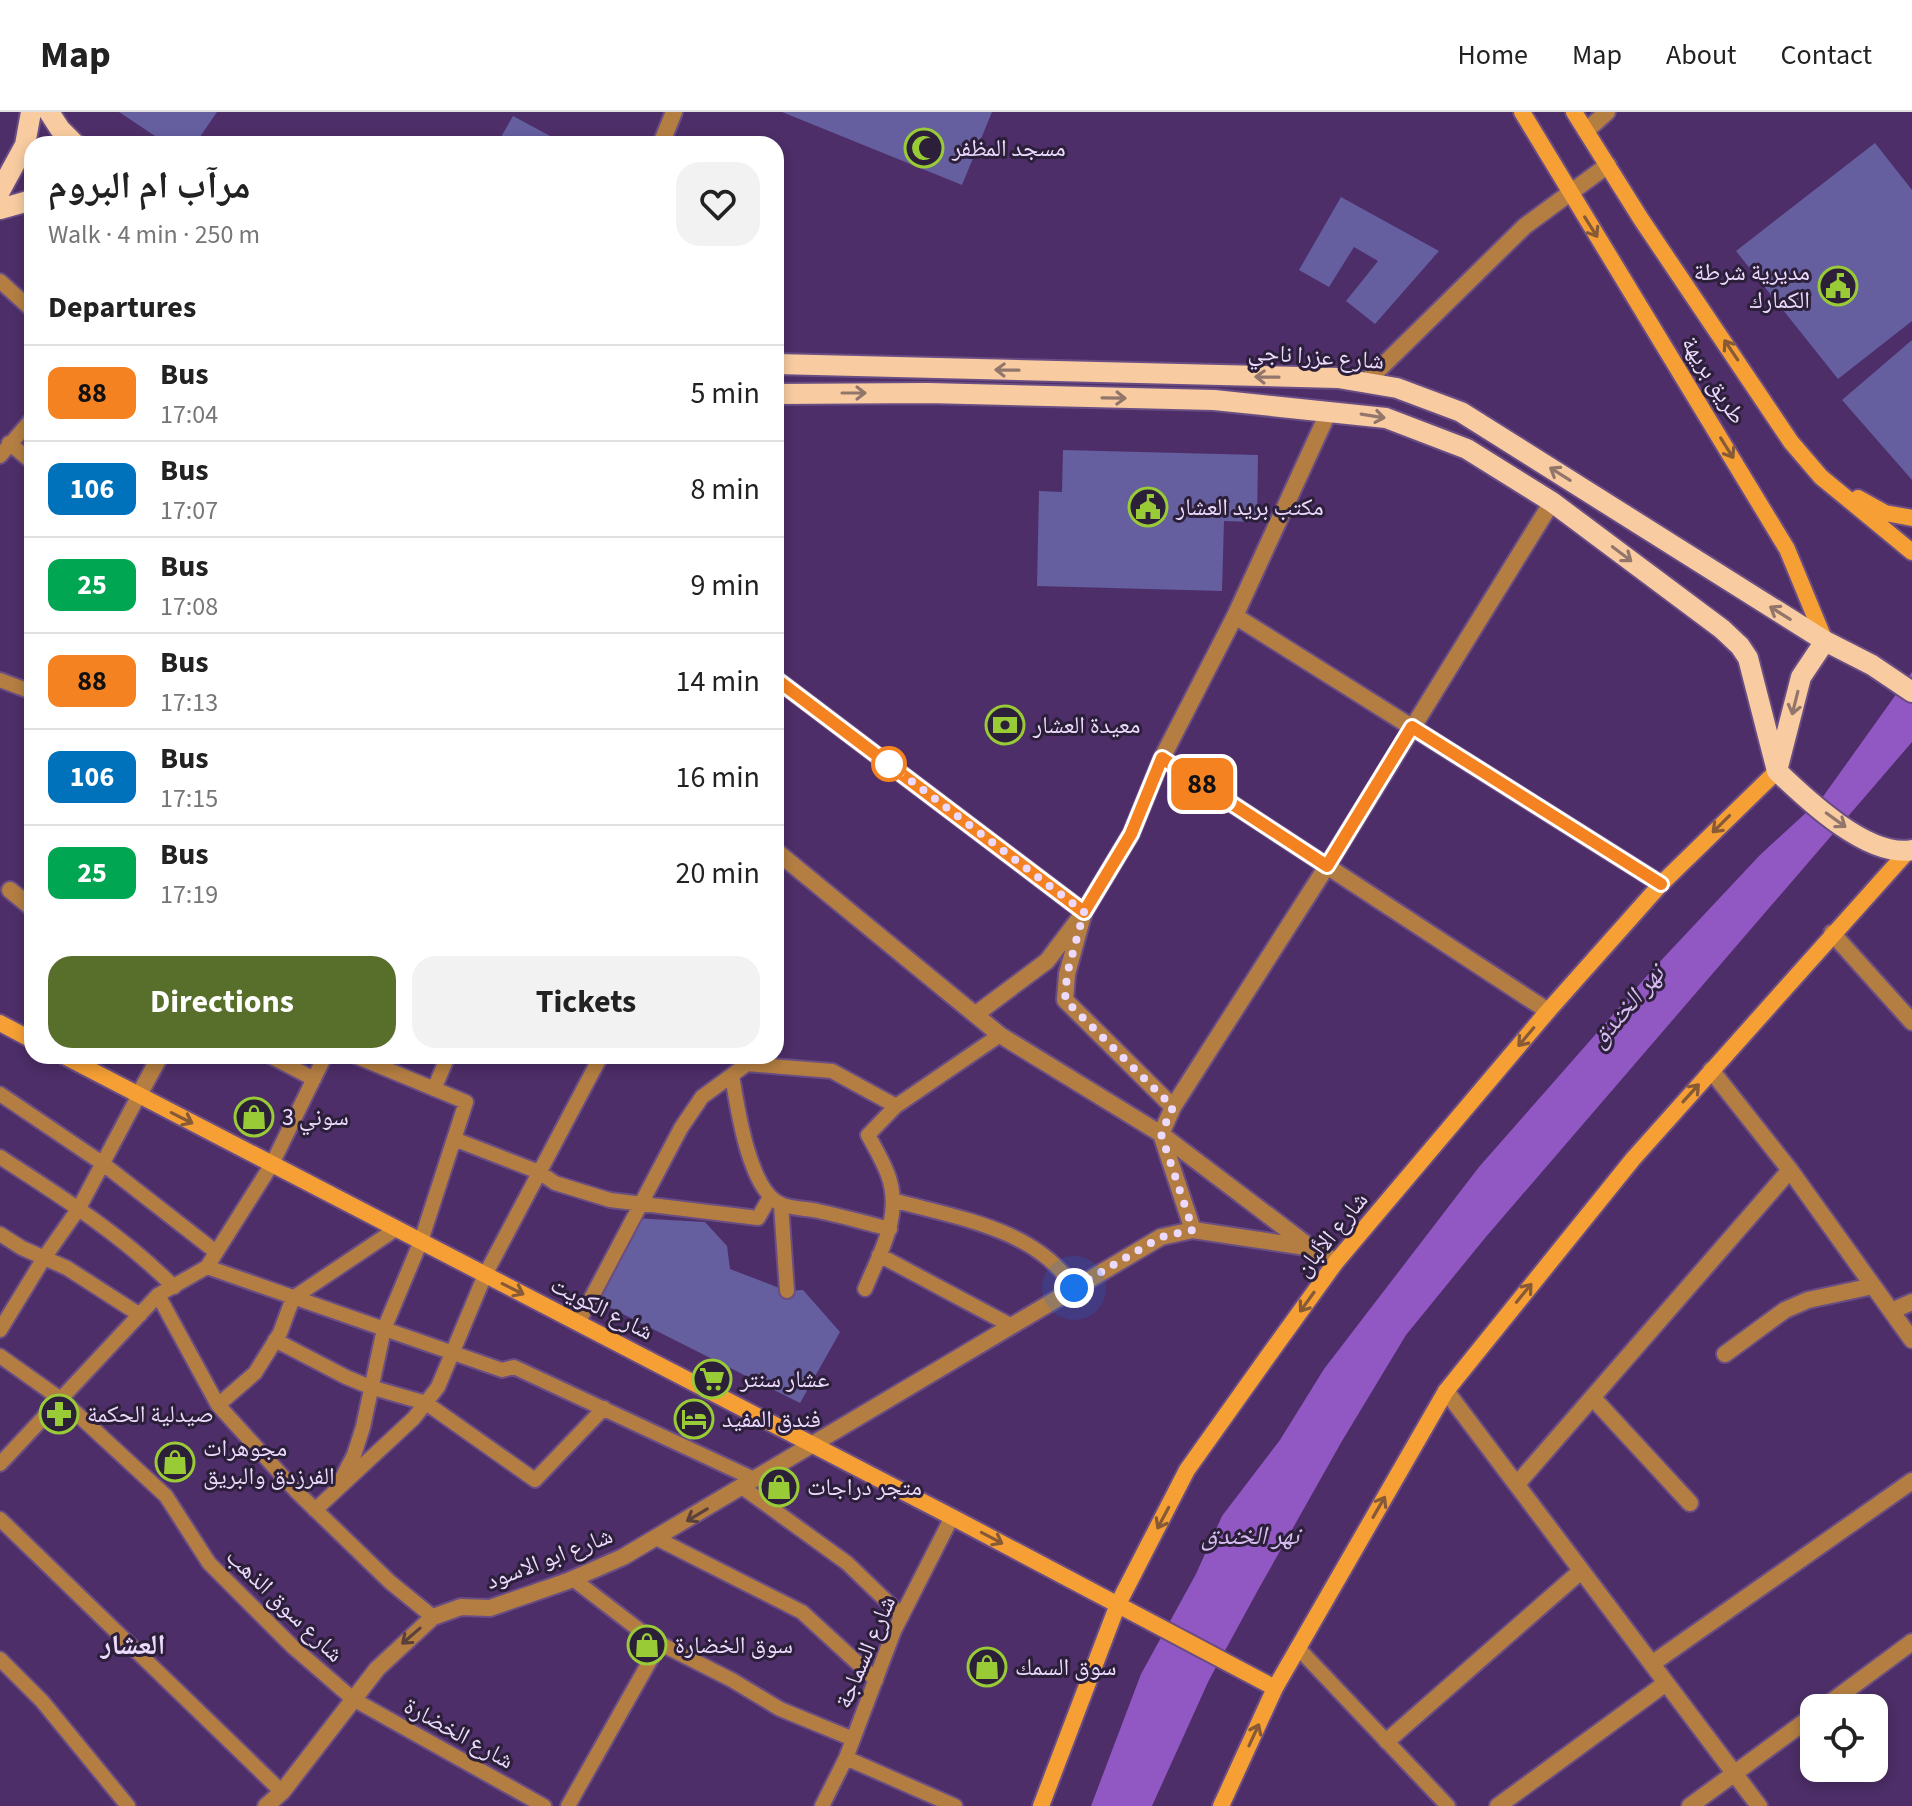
<!DOCTYPE html>
<html lang="en">
<head>
<meta charset="utf-8">
<style>
	:root { --surface:#fff; --page:#f2f2f2; --text:#222; --muted:#767676; --line:#e0e0e0; --accent:#586e2b }
	body { margin:0; font-family:"Source Sans 3","Noto Naskh Arabic",sans-serif; background:var(--page); color:var(--text); height:100vh; display:flex; flex-direction:column; font-size:30px; white-space:nowrap }
	* { box-sizing:border-box; margin:0 }
	p { font-size:26px; color:var(--muted) }
	.icon { flex:none; width:44px; height:44px; fill:none; stroke:currentColor; stroke-width:2; stroke-linecap:round; stroke-linejoin:round }
	.map { position:relative; flex:1; overflow:hidden }
	.sheet { position:absolute; left:24px; top:24px; width:760px; height:928px; display:flex; flex-direction:column; background:var(--surface); border-radius:24px; box-shadow:0 4px 12px #0003 }
	.sheet>* { flex:none }
	.badge { padding:0 16px; border-radius:12px; font-size:28px; line-height:52px }
	.buttons { position:absolute; left:1800px; top:1582px; display:grid; gap:16px }
	.buttons a { display:grid; place-items:center; width:88px; height:88px; border-radius:16px; background:var(--surface); box-shadow:0 4px 12px #0003; font-size:40px }
	.you { position:absolute; width:40px; height:40px; margin:-20px; border:6px solid #fff; border-radius:50%; background:#1a73e8; box-shadow:0 0 0 12px #1a73e833 }
	.map>.badge { position:absolute; translate:-50% -50%; box-shadow:0 0 0 4px #fff }
	h2 { padding:0 24px; font-size:30px; line-height:72px }
	.round { display:grid; place-items:center; flex:none; width:84px; height:84px; border-radius:24px; background:var(--page) }
	.head { display:flex; align-items:center; justify-content:space-between; height:136px; padding:0 24px }
	h1 { font-size:38px; font-weight:700; line-height:60px }
	.primary-button { display:flex; gap:16px; margin-top:auto; padding:16px 24px }
	.primary-button a { flex:1; height:92px; border-radius:24px; background:var(--accent); color:#fff; font-size:32px; font-weight:700; line-height:92px; text-align:center }
	.primary-button a+a { background:var(--page); color:var(--text) }
	ul { padding:0; list-style:none }
	li { display:flex; align-items:center; gap:24px; height:96px; padding:0 24px; border-top:2px solid var(--line) }
	li div { flex:1 }
	li b { display:block; font-size:30px }
	li em { font-style:normal }
	li .badge { min-width:88px; font-weight:700; text-align:center }
	header { display:flex; align-items:center; gap:48px; box-sizing:border-box; height:112px; padding:0 40px; background:var(--surface); border-bottom:2px solid var(--line) }
	header strong { font-size:38px }
	nav { display:flex; gap:44px; margin-inline-start:auto; font-size:28px }
	.map>svg:first-child { display:block }
</style>
</head>
<body>
<header>
<strong>Map</strong>
<nav><a>Home</a><a>Map</a><a>About</a><a>Contact</a></nav>
</header>
<div class="map">
<svg width="1912" height="1694" viewBox="0 0 1912 1694">
	<rect width="100%" height="100%" fill="#4d2e68"/>
	<path fill="#9157c2" d="M1912,560V630L1485,1126L1406,1223L1342,1329L1258,1478L1209,1568L1152,1694H1091L1141,1562L1196,1462L1222,1404L1280,1328L1324,1257L1479,1055L1653,857L1760,743L1822,686Z"/>
	<path fill="#655e9f" d="M119,0H217L195,32H167Z
		M782,0H992L962,73Z
		M513,4L565,32H497Z
		M1875,31L1912,78V209L1838,267L1736,139Z
		M1341,85L1439,139L1375,212L1346,189L1378,149L1354,135L1329,175L1299,158Z
		M1912,228V368L1842,288Z
		M1063,338L1258,343L1257,410L1224,409L1222,479L1037,474L1039,379L1062,380Z
		M634,1106L705,1110L727,1134L730,1157L787,1179L803,1178L840,1220L800,1291L591,1186Z"/>
	<g fill="none" stroke-linecap="round" stroke-linejoin="round">
		<defs>
			<path id="pedestrian" d="M0,169L32,198
				M9,331L32,350
				M0,344L32,307
				M0,568L32,580
				M270,944L314,967
				M737,944L747,952L832,959L896,994
				M732,963C737,994 749,1079 781,1092C792,1097 806,1096 818,1099C842,1104 866,1111 890,1117
				M434,977L448,944
				M0,982L102,1051L216,1140
				M454,1027L539,1060L555,1071L610,1088L758,1106L770,1085
				M0,1045C62,1085 122,1123 174,1175
				M893,1088C956,1106 1036,1116 1074,1176
				M781,1092L787,1179
				M0,1122L22,1136L67,1156L140,1203
				M879,1143L1010,1213
				M207,1155L502,1258L514,1255L754,1367
				M865,1177C880,1140 903,1104 888,1063C883,1049 875,1036 868,1023L896,994L1000,923
				M158,1183L218,1293L297,1380L390,1470L433,1505
				M578,1211L681,1016L702,985L747,952
				M0,1218L44,1146L79,1096L139,983
				M275,1228L346,1265L370,1275L426,1291L535,1368L604,1296
				M0,1244L62,1288L166,1384L209,1451L293,1535L353,1587L544,1694
				M218,1293L255,1261L280,1221L293,1186L396,1117
				M0,1352L158,1183L207,1155L272,1052L325,944
				M342,1366L354,1343L363,1315L384,1217L421,1129L466,990L355,944
				M742,1375L847,1451L902,1504
				M315,1398L414,1306L438,1275L485,1163L601,944
				M0,1407L282,1680
				M656,1426L802,1500L876,1568
				M573,1467L651,1527L732,1568L780,1597L853,1627
				M1298,1536L1448,1694
				M0,1547L42,1589L128,1694
				M846,1646L955,1694
				M568,1694L660,1531
				M822,1694L846,1646L894,1519L952,1405"/>
			<path id="minor" d="M1586,19L1607,0
				M1366,270L1525,114L1608,53
				M1235,504L1661,772
				M776,567L1084,800L1067,862L1065,888L1173,995
				M1162,646L1548,899
				M776,739L1000,923L1161,1022L1193,1118
				M10,778L32,796
				M1832,821L1912,910
				M976,902L1047,849L1084,800L1131,722L1162,646L1235,504L1329,299
				M1711,958L1790,1058L1912,1228
				M139,983L160,944
				M1310,1135L1161,1022L1173,995L1327,754L1552,390
				M1891,1199L1912,1190
				M1725,1242L1785,1198L1808,1188L1873,1174
				M1446,1279L1759,1694
				M1593,1286L1690,1391
				M1518,1371L1790,1058
				M1653,1551L1912,1369
				M1823,1596L1912,1530
				M1387,1629L1581,1459
				M266,1694L282,1680L377,1557L433,1505L461,1495L490,1496L568,1469L623,1445L1161,1125L1193,1118L1312,1136L1336,1150
				M1498,1694L1666,1571
				M1690,1694L1814,1603"/>
			<path id="tertiary" d="M661,32L674,0"/>
			<path id="secondary" d="M1522,0L1787,437L1825,529
				M1574,0L1641,107L1791,330L1821,365L1912,440
				M1858,386L1885,401L1912,406
				M0,911L32,928
				M64,944L952,1405L1275,1576
				M1041,1694L1118,1492L1187,1358L1271,1240L1336,1150L1548,899L1661,772L1777,659
				M1221,1694L1275,1576L1446,1279L1633,1047L1908,739"/>
			<path id="primary" d="M49,0L60,17L75,32
				M0,79L25,33L31,0
				M0,97L32,88
				M776,252L1338,266L1397,276L1461,300L1825,529L1872,553L1912,580
				M776,282L928,281L1214,288L1386,306L1467,337L1552,390L1722,517L1740,534L1748,546L1777,659
				M1778,655L1801,565L1825,529
				M1777,659C1807,688 1868,746 1912,738"/>
		</defs>
		<use href="#pedestrian" stroke="#694d83" stroke-width="18"/>
		<use href="#minor" stroke="#694d83" stroke-width="20"/>
		<use href="#tertiary" stroke="#694d83" stroke-width="20"/>
		<use href="#secondary" stroke="#694d83" stroke-width="20"/>
		<use href="#primary" stroke="#694d83" stroke-width="24"/>
		<use href="#pedestrian" stroke="#b47e42" stroke-width="14"/>
		<use href="#minor" stroke="#b47e42" stroke-width="16"/>
		<use href="#tertiary" stroke="#b47e42" stroke-width="16"/>
		<use href="#secondary" stroke="#f59f34" stroke-width="16"/>
		<use href="#primary" stroke="#f8cca0" stroke-width="20"/>
	</g>
	<defs><path id="oneway-shaft" d="M-6 0H5M1.5-3L5.5 0L1.5 3" fill="none" stroke-width="1.6" stroke-linecap="round" stroke-linejoin="round" transform="scale(2)"/></defs>
	<g stroke="#865937">
		<use href="#oneway-shaft" transform="translate(1591 115) rotate(58)"/>
		<use href="#oneway-shaft" transform="translate(1731 238) rotate(-124)"/>
		<use href="#oneway-shaft" transform="translate(1727 336) rotate(58)"/>
		<use href="#oneway-shaft" transform="translate(1721 712) rotate(135)"/>
		<use href="#oneway-shaft" transform="translate(1526 925) rotate(130)"/>
		<use href="#oneway-shaft" transform="translate(1691 981) rotate(-48)"/>
		<use href="#oneway-shaft" transform="translate(182 1006) rotate(27)"/>
		<use href="#oneway-shaft" transform="translate(513 1177) rotate(27)"/>
		<use href="#oneway-shaft" transform="translate(1524 1181) rotate(-51)"/>
		<use href="#oneway-shaft" transform="translate(1307 1190) rotate(126)"/>
		<use href="#oneway-shaft" transform="translate(1379 1395) rotate(-60)"/>
		<use href="#oneway-shaft" transform="translate(1163 1406) rotate(118)"/>
		<use href="#oneway-shaft" transform="translate(992 1426) rotate(28)"/>
		<use href="#oneway-shaft" transform="translate(1254 1623) rotate(-65)"/>
	</g>
	<g stroke="#92766c">
		<use href="#oneway-shaft" transform="translate(1007 258) rotate(-179)"/>
		<use href="#oneway-shaft" transform="translate(1267 265) rotate(-179)"/>
		<use href="#oneway-shaft" transform="translate(854 281)"/>
		<use href="#oneway-shaft" transform="translate(1114 286) rotate(1)"/>
		<use href="#oneway-shaft" transform="translate(1373 304) rotate(9)"/>
		<use href="#oneway-shaft" transform="translate(1560 362) rotate(-148)"/>
		<use href="#oneway-shaft" transform="translate(1622 442) rotate(37)"/>
		<use href="#oneway-shaft" transform="translate(1780 501) rotate(-148)"/>
		<use href="#oneway-shaft" transform="translate(1795 591) rotate(104)"/>
		<use href="#oneway-shaft" transform="translate(1836 708) rotate(36)"/>
	</g>
	<g stroke="#5c403c">
		<use href="#oneway-shaft" transform="translate(697 1403) rotate(149)"/>
		<use href="#oneway-shaft" transform="translate(411 1524) rotate(139)"/>
	</g>
	<g fill="none" stroke-linecap="round" stroke-linejoin="round">
		<defs>
			<path id="line" d="M776,567L1084,800L1131,722L1162,646L1327,754L1412,615L1661,772"/>
		</defs>
		<use href="#line" stroke="#fff" stroke-width="18"/>
		<use href="#line" stroke="#f58220" stroke-width="12"/>
		<path stroke="#ebdafd" stroke-width="8" stroke-dasharray="0 14.4" d="M889,652L1084,800L1067,862L1065,888L1173,995L1161,1022L1193,1118L1161,1125L1074,1176"/>
	</g>
	<defs>
		<symbol id="mosque-ring" viewBox="-11 -11 22 22"><circle r="9.5" fill="#2c1f39" stroke="#99cb36" stroke-width="1.5"/><path d="M3.5-4.9A6 6 0 1 0 3.5 4.9A5 5 0 1 1 3.5-4.9Z" fill="#99cb36"/></symbol>
		<symbol id="civic-ring" viewBox="-11 -11 22 22"><circle r="9.5" fill="#2c1f39" stroke="#99cb36" stroke-width="1.5"/><path d="M-.6-6.5H3V-4.5H.6V-3L4-1V1h2V6H-6V1h2V-1L-.6-3ZM-1.2 2.5V6h2.4V2.5Z" fill="#99cb36"/></symbol>
		<symbol id="bank-ring" viewBox="-11 -11 22 22"><circle r="9.5" fill="#2c1f39" stroke="#99cb36" stroke-width="1.5"/><path d="M-6-4H6V4H-6ZM0-2.3a2.3 2.3 0 1 0 0 4.6a2.3 2.3 0 1 0 0-4.6Z" fill="#99cb36"/></symbol>
		<symbol id="shop-ring" viewBox="-11 -11 22 22"><circle r="9.5" fill="#2c1f39" stroke="#99cb36" stroke-width="1.5"/><path d="M-5-2.5h2.3a2.7 3.5 0 0 1 5.4 0H5L5.5 6h-11ZM-1.5-2.5h3a1.5 2.3 0 0 0-3 0Z" fill="#99cb36"/></symbol>
		<symbol id="supermarket-ring" viewBox="-11 -11 22 22"><circle r="9.5" fill="#2c1f39" stroke="#99cb36" stroke-width="1.5"/><path d="M-6-5.5h2.5l.6 2H6L4.5 2H-2.5L-4.4-4H-6ZM-1.5 3.2a1.3 1.3 0 1 0 .1 0ZM3 3.2a1.3 1.3 0 1 0 .1 0Z" fill="#99cb36"/></symbol>
		<symbol id="pharmacy-ring" viewBox="-11 -11 22 22"><circle r="9.5" fill="#2c1f39" stroke="#99cb36" stroke-width="1.5"/><path d="M-2-6h4v4h4v4h-4v4h-4v-4h-4v-4h4Z" fill="#99cb36"/></symbol>
		<symbol id="hotel-ring" viewBox="-11 -11 22 22"><circle r="9.5" fill="#2c1f39" stroke="#99cb36" stroke-width="1.5"/><path d="M-6-4.5h1.5V1H6V5H4.5V3h-9V5H-6ZM-4 0a1.8 1.8 0 1 1 3.6 0ZM.5 0V-2.5h3Q6-2.5 6 0Z" fill="#99cb36"/></symbol>
	</defs>
	<g fill-rule="evenodd">
		<use href="#mosque-ring" x="902" y="14" width="44" height="44"/>
		<use href="#civic-ring" x="1816" y="152" width="44" height="44"/>
		<use href="#civic-ring" x="1126" y="373" width="44" height="44"/>
		<use href="#bank-ring" x="983" y="591" width="44" height="44"/>
		<use href="#shop-ring" x="232" y="983" width="44" height="44"/>
		<use href="#supermarket-ring" x="690" y="1245" width="44" height="44"/>
		<use href="#pharmacy-ring" x="37" y="1280" width="44" height="44"/>
		<use href="#hotel-ring" x="672" y="1285" width="44" height="44"/>
		<use href="#shop-ring" x="153" y="1328" width="44" height="44"/>
		<use href="#shop-ring" x="757" y="1353" width="44" height="44"/>
		<use href="#shop-ring" x="625" y="1511" width="44" height="44"/>
		<use href="#shop-ring" x="965" y="1533" width="44" height="44"/>
	</g>
	<circle fill="#fff" stroke="#f58220" stroke-width="4" cx="889" cy="652" r="16"/>
	<g text-anchor="middle" stroke-width="6" stroke-linejoin="round" paint-order="stroke">
		<g font-size="24" fill="#ebdafd" stroke="#2c1f39" text-anchor="start">
			<text x="952" y="44">مسجد المظفر</text>
			<text x="1810" y="168" text-anchor="end">مديرية شرطة<tspan x="1810" dy="28">الكمارك</tspan></text>
			<text x="1176" y="403">مكتب بريد العشار</text>
			<text x="1033" y="621">معيدة العشار</text>
			<text x="282" y="1013">سوني 3</text>
			<text x="740" y="1275">عشار سنتر</text>
			<text x="87" y="1310">صيدلية الحكمة</text>
			<text x="722" y="1315">فندق المفيد</text>
			<text x="203" y="1344">مجوهرات<tspan x="203" dy="28">الفرزدق والبريق</tspan></text>
			<text x="807" y="1383">متجر دراجات</text>
			<text x="675" y="1541">سوق الخضارة</text>
			<text x="1015" y="1563">سوق السمك</text>
		</g>
		<g font-size="24" fill="#ebdafd" stroke="#2c1f39">
			<text transform="translate(1316 244) rotate(4)" y="8">شارع عزرا ناجي</text>
			<text transform="translate(1714 268) rotate(58)" y="8">طريق بريهة</text>
			<text transform="translate(1331 1122) rotate(-51)" y="8">شارع الألبان</text>
			<text transform="translate(602 1196) rotate(27)" y="8">شارع الكويت</text>
			<text transform="translate(549 1446) rotate(-21)" y="8">شارع ابو الاسود</text>
			<text transform="translate(285 1493) rotate(44)" y="8">شارع سوق الذهب</text>
			<text transform="translate(865 1540) rotate(-67)" y="8">شارع السماجة</text>
			<text transform="translate(459 1621) rotate(29)" y="8">شارع الخضارة</text>
		</g>
		<g font-size="26" font-style="italic" fill="#d6bcf1" stroke="#2c1f39">
			<text transform="translate(1626 894) rotate(-49)" y="9">نهر الخندق</text>
			<text x="1250" y="1432">نهر الخندق</text>
		</g>
		<g font-size="28" font-weight="bold" fill="#ebdafd" stroke="#2c1f39">
			<text x="133" y="1542">العشار</text>
		</g>
	</g>
</svg>
<div class="buttons">
<a><svg class="icon" aria-label="locate" viewBox="0 0 24 24"><circle cx="12" cy="12" r="6"/><path d="M12 2v4M12 18v4M2 12h4M18 12h4"/></svg></a>
</div>
<div class="you" style="left:1074px;top:1176px"></div>
<b class="badge" style="left:1202px;top:672px;background:#f58220;color:#111">88</b>
<section class="sheet">
<div class="head"><div><h1>مرآب ام البروم</h1><p>Walk · 4 min · 250 m</p></div><a class="round"><svg class="icon" aria-label="heart" viewBox="0 0 24 24"><path d="M12 20l-8-8c-3-5 5-10 8-4 3-6 11-1 8 4z"/></svg></a></div>
<h2>Departures</h2>
<ul>
<li><span class="badge" style="background:#f58220;color:#111">88</span><div><b>Bus</b><p>17:04</p></div><em>5 min</em></li>
<li><span class="badge" style="background:#0072bc;color:#fff">106</span><div><b>Bus</b><p>17:07</p></div><em>8 min</em></li>
<li><span class="badge" style="background:#00a651;color:#fff">25</span><div><b>Bus</b><p>17:08</p></div><em>9 min</em></li>
<li><span class="badge" style="background:#f58220;color:#111">88</span><div><b>Bus</b><p>17:13</p></div><em>14 min</em></li>
<li><span class="badge" style="background:#0072bc;color:#fff">106</span><div><b>Bus</b><p>17:15</p></div><em>16 min</em></li>
<li><span class="badge" style="background:#00a651;color:#fff">25</span><div><b>Bus</b><p>17:19</p></div><em>20 min</em></li>
</ul>
<div class="primary-button"><a>Directions</a><a>Tickets</a></div>
</section>
</div>
</body>
</html>
